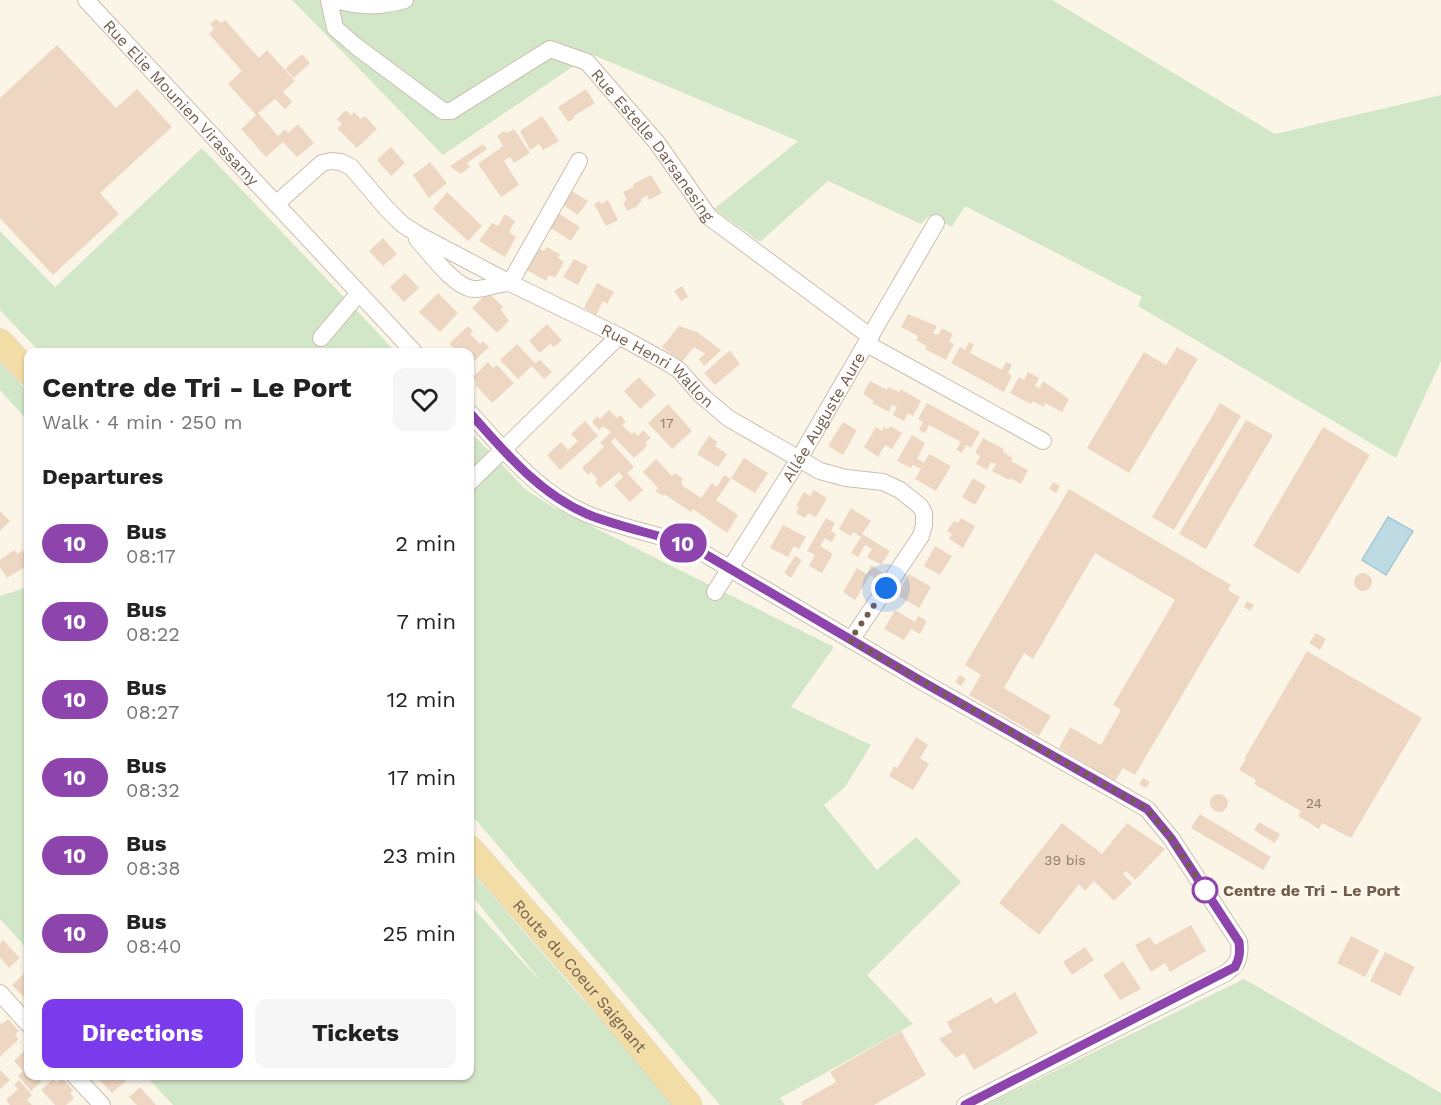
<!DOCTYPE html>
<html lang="en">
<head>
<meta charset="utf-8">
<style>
	:root { --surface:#fff; --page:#f6f6f6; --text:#222; --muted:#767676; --accent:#7c3aed }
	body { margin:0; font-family:"Work Sans",sans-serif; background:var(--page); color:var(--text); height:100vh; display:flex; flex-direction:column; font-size:22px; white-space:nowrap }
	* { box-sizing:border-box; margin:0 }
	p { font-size:20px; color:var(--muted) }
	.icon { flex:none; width:33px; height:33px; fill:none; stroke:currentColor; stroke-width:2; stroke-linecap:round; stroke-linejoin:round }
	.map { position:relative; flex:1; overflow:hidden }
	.drawer { position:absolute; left:24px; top:348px; width:450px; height:732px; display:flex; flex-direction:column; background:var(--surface); border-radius:12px; box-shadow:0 2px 4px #0004 }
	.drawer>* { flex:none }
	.badge { padding:0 12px; border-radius:20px; font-size:21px; line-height:39px }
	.you { position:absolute; width:30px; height:30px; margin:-15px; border:4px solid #fff; border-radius:50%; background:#1a73e8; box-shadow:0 0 0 9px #1a73e833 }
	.map>.badge { position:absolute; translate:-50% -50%; box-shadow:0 0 0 3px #fff }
	h2 { padding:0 18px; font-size:22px; line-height:54px }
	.round { display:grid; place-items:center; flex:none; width:63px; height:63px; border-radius:12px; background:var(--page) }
	.summary { display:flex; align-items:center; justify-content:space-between; height:102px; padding:0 18px }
	h1 { font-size:28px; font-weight:700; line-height:45px }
	.primary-button { display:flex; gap:12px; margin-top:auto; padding:12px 18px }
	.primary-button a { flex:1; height:69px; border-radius:12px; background:var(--accent); color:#fff; font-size:24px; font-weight:700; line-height:69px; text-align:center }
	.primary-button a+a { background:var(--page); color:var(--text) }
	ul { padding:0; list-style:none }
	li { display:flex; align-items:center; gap:18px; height:78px; padding:0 18px }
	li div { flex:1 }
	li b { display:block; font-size:22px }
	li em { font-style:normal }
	li .badge { min-width:66px; font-weight:700; text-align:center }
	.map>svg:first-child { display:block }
</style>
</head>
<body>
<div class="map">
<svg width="1441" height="1105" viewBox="0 0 1441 1105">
	<rect width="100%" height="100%" fill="#fbf5e8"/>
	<path fill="#d2e7c8" d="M292,0H362L393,13L414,0H1052L1275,134L1441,95V361L1396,458L1138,306L1142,297L965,206L952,227L929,216L921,224L828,181L760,242L714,209L798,141L591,54L443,155Z
		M202,148L396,352H40L0,310V231L55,287Z
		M0,362L28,392V421L0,390Z
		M470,431L525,489L551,506L834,647L791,707L871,745L845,787L824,805L877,870L916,837L961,882L867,975L913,1024L780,1098L785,1105H720L470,813Z
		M28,587V950L0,919V596Z
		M470,870L675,1105H173L146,1076H470V905L542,983L470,893Z
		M1244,979L1441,1093V1105H985Z"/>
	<path fill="#bedbe3" stroke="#a5c9d4" stroke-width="1.5" d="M1388,517L1413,531L1386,575L1362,560Z"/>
	<path fill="#eed7c2" d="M216,19L221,23L225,20L259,58L267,50L295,81L283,92L292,102L285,109L275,99L258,113L278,136L285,129L288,133L298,124L314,143L297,157L283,142L266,157L241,129L256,115L228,84L242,71L209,34L214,29L210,24Z
		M57,45L116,108L137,89L172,127L100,193L119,214L53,275L0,218V98Z
		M302,54L310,63L294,78L285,69Z
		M586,89L595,103L574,116L575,118L568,122L558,107Z
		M346,110L351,115L354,112L361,119L365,116L377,129L357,148L337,128L342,124L337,119Z
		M542,116L559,141L543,150L539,144L530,150L520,131Z
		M514,129L530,153L514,163L510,157L504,161L519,185L501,197L478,164L503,146L497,136L504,131L506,133Z
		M483,144L487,149L467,163L470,167L460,174L450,166Z
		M391,147L405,163L391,176L377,160Z
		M430,162L447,183L429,198L413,175Z
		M651,175L662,193L649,200L647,195L641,199L642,201L638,204V206L627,211L623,203L627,200L623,192L634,187L633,184Z
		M572,191L588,201L578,215L563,205Z
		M447,192L482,226L468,241L433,209Z
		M608,200L618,220L606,226L594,204L600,201L601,204Z
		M558,213L580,227L571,241L549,227Z
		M505,214L515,221L509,232L516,237L505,257L479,241L492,223L498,226Z
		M383,238L397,254L383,266L369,251Z
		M547,247L560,254L558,258L564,262L555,278L549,275L546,281L527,270L539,248L544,251Z
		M574,259L588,266L578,285L563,277Z
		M405,273L419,288L404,302L390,287Z
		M597,283L614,292L607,304L603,301L596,315L584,308Z
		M682,286L688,297L681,301L674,291Z
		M488,292L503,307L501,310L509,321L497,333L472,308Z
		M438,293L458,313L440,332L419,312Z
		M908,314L937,326L933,333L938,335L942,328L953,334L949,342L954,344L946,360L925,349L927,346L916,340L918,336L901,327Z
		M547,324L562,340L554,347L550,344L540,353L529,341Z
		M468,326L473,331L470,334L480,344L483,341L489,347L470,365V352H458L449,344Z
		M679,326L697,332L721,350L704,366L699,359L705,354L694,347L682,362L662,347Z
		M969,342L974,345L970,353L1002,370L1006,362L1012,365L1008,373L1012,376L1004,392L951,363L960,347L965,350Z
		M517,344L535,363L540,360L552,372L544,379L532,366L518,379L500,360Z
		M1177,347L1198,359L1129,473L1087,448L1144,352L1166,365Z
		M730,350L740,364L715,385L704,373Z
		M488,362L493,368L497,365L514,383L492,403L475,384L477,382L473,377Z
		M1028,372L1039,378L1035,386L1040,388L1043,381L1069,399L1062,412L1045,403L1044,407L1033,401L1031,404L1010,393L1019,377L1024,380Z
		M639,377L656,395L640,409L624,391Z
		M870,381L887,390L888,387L899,392L901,389L921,401L913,416L908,413L904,421L893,415L897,407L892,405L889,412L872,403L874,401L863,394Z
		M927,403L980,432L971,448L966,445L962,453L956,450L961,442L929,425L925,433L919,430L923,422L918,419Z
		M1220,403L1241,416L1174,530L1152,517Z
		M668,404L692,431L672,449L648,423Z
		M609,410L617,418L620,415L626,422L622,425L631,434L634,432L638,436L643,430L651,438L645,443L647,445L643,450L634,458L615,438L611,442L634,467L627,473L643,490L630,502L614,485L623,477L619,472L600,488L595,482L598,480L591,472L588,475L582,468L604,447L600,443L611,432L603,426L599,430L592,422L597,416L600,419Z
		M1246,420L1273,435L1206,549L1179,534Z
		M585,421L598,436L560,470L547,455L561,442L568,450L578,441L571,434Z
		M843,422L857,430L843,455L828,446Z
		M890,426L902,433L892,449L885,445L878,457L864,447L876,427L882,431L884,427L888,429Z
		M1323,427L1370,455L1299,574L1253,546Z
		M912,435L925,443L917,459L924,463L929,454L951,466L936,491L915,479L921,469L913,465L911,468L897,461Z
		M709,436L718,442L715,446L727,454L718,467L697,454Z
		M983,438L1004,449L1003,452L1013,458L1011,461L1028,470L1021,484L1010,478L1009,480L992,471L996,464L991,462L987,470L976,464L980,456L975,453Z
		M744,458L768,473L755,493L731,478Z
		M656,459L672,476L675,473L683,479L681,483L683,486L701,498L712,483L717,487L724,475L731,479L716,500L738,515L727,533L693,509L691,512L664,494L663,496L655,491L658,488L643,472Z
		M973,478L986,486L975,505L962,497Z
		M1053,482L1060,486L1056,493L1049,489Z
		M1069,489L1231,585L1228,590L1240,597L1135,775L1123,768L1115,781L1059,748L1070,727L1101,745L1121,710L1113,705L1175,600L1095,553L1033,659L1024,653L1004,688L1051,716L1039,736L969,695L981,675L965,665Z
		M814,490L827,498L816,517L808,513L805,518L796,513L799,507L796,506L804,492L810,496Z
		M851,508L871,521L862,534L890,551L881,565L867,557L872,549L865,545L858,557L851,553L861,537L853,532L851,536L839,529Z
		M0,511L10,521L0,531Z
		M826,518L835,523L831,531L836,534L832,542L825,538L820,546L833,554L822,573L809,566L815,555L807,551Z
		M961,518L975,526L963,548L949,539L952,534L947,531L954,521L958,523Z
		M783,525L806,537L799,549L794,546L788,557L770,548Z
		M935,546L952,556L940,575L924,566Z
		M14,550L18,554L22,550L28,559V565L7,578L0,567V560Z
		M795,556L802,560L791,578L784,573Z
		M871,565L885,574L881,582L870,575L855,600L843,592L857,568L867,574Z
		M1354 582a9 9 0 1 1 18 0a9 9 0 1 1-18 0Z
		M909,574L931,587L919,608L897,595Z
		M1247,601L1254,605L1250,611L1244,607Z
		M895,610L915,622L918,616L927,621L920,634L911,629L904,640L884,629Z
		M1316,633L1326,639L1320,650L1309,643Z
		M1307,651L1422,718L1351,838L1322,823L1319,829L1298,816L1301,811L1254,784L1256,780L1239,770L1246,759H1244Z
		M960,675L966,679L961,686L955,682Z
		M916,737L928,745L920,758L929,764L913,790L889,776L894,766L897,768Z
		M1143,778L1150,782L1146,788L1139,784Z
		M1210 803a9 9 0 1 1 18 0a9 9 0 1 1-18 0Z
		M1200,814L1271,857L1263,870L1191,828Z
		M1259,822L1280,834L1275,843L1254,830Z
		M1062,823L1102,854L1127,823L1165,849L1135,880L1126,871L1123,874L1132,883L1114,901L1094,881L1085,891L1079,884L1039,935L999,903Z
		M1191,925L1206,951L1170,972L1165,963L1151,972L1135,945L1150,937L1155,945Z
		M1351,936L1379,950L1365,977L1337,963Z
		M3,940L20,958L9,968L0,957V944Z
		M1085,947L1094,960L1072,975L1063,962Z
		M1385,952L1415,967L1400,996L1370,981Z
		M1123,961L1141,989L1120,1000L1103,975Z
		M28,970V1002L12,985Z
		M1015,992L1038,1033L974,1070L964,1053L956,1058L939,1039L952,1032L947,1022L991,997L995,1004Z
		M8,1019L19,1031L15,1035L19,1039L0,1057V1022L2,1024Z
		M901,1031L926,1075L874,1105H802L801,1102L836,1082L830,1072Z
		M28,1047V1076H39L37,1077L41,1082L31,1091L18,1076L23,1071L14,1061Z
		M0,1070L10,1080L0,1089Z
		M96,1076H129L130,1077L112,1093Z
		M62,1078L73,1090L70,1093L74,1098L66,1105H55L41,1090L53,1079L57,1083Z
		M19,1080L32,1095L27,1100L32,1105H10L6,1100L18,1089L14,1085Z
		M140,1087L156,1105H137L129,1097Z"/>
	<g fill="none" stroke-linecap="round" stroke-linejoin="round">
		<defs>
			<g id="street">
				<path id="s1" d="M86,0L414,352"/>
				<path id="s2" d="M329,0L335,28L357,47L443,111H451L550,49L587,62L658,144L709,217L871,337"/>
				<path d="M336,0C358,7 382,7 405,0"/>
				<path id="s3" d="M276,204L322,163L331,161L341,162L351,167L386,208L402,224L419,235L510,283L619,336L668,363L679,370L701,395L728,418L820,471L846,478L883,482L900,490L920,506L924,513V525L921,536L851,640"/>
				<path d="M417,239C430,253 454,287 473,289C485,290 497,283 510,283L579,161"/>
				<path d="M321,338L359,293"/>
				<path d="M867,344L1043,441"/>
				<path d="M470,413C505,451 538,493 587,514C621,528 658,534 693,547L921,681L1147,809L1171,838L1239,942C1241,957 1238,964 1226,973L965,1105"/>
				<path d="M470,482L619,336"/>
				<path id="s4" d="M715,592L799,459L936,223"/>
				<path d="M0,993L28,1024"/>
				<path d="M75,1076L102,1105"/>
			</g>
			<g id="primary">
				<path d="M0,342L28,372"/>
				<path id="s5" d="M470,849L582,976L689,1105"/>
			</g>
		</defs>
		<use href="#street" stroke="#ccbeaf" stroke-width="18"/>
		<use href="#primary" stroke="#d8d2cd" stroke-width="27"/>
		<use href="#street" stroke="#fff" stroke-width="16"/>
		<use href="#primary" stroke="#f3dda7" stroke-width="26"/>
	</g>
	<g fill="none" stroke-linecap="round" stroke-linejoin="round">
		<defs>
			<path id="line" d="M470,413C504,451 538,493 587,514C621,528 658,534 693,547L921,681L1147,809L1171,838L1239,942C1240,952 1240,958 1235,967L965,1105"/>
		</defs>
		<use href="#line" stroke="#fff" stroke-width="14"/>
		<use href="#line" stroke="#8e44ad" stroke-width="9"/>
		<path stroke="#735e4e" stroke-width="6" stroke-dasharray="0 10.8" d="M886,588L850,640L1147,809L1171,838L1208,895L1205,890"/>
	</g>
	<circle fill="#fff" stroke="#8e44ad" stroke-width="3" cx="1205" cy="890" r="12"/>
	<g text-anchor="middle" stroke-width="5" stroke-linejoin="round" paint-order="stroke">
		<g font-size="14" fill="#927c6b">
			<text x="667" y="428">17</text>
			<text x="1314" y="808">24</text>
			<text x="1065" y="865">39 bis</text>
		</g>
		<g font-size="16" fill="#735e4e" stroke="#fdf9ee">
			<text dy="6" stroke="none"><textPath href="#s1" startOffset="140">Rue Elie Mounien Virassamy</textPath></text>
			<text dy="6" stroke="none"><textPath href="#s2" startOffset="435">Rue Estelle Darsanesing</textPath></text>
			<text dy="6" stroke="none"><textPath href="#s3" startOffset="462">Rue Henri Wallon</textPath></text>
			<text dy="6" stroke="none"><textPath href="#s4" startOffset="206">Allée Auguste Aure</textPath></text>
			<text dy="6" stroke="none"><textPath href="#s5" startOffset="168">Route du Coeur Saignant</textPath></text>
		</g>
		<g font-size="16" font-weight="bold" fill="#735e4e" stroke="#fdf9ee" text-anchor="start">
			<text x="1223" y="896">Centre de Tri - Le Port</text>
		</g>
	</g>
</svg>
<div class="you" style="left:886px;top:588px"></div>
<b class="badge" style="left:683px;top:543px;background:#8e44ad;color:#fff">10</b>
<section class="drawer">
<div class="summary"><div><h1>Centre de Tri - Le Port</h1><p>Walk · 4 min · 250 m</p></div><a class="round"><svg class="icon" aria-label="heart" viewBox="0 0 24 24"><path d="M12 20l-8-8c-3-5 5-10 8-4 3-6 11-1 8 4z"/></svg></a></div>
<h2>Departures</h2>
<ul>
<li><span class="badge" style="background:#8e44ad;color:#fff">10</span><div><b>Bus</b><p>08:17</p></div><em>2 min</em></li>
<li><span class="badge" style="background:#8e44ad;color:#fff">10</span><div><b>Bus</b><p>08:22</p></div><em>7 min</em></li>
<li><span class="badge" style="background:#8e44ad;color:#fff">10</span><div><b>Bus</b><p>08:27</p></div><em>12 min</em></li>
<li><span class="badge" style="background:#8e44ad;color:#fff">10</span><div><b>Bus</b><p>08:32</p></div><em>17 min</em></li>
<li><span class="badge" style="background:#8e44ad;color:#fff">10</span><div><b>Bus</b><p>08:38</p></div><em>23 min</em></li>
<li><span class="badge" style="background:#8e44ad;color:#fff">10</span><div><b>Bus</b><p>08:40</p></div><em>25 min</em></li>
</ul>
<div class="primary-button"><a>Directions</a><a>Tickets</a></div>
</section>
</div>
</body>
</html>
